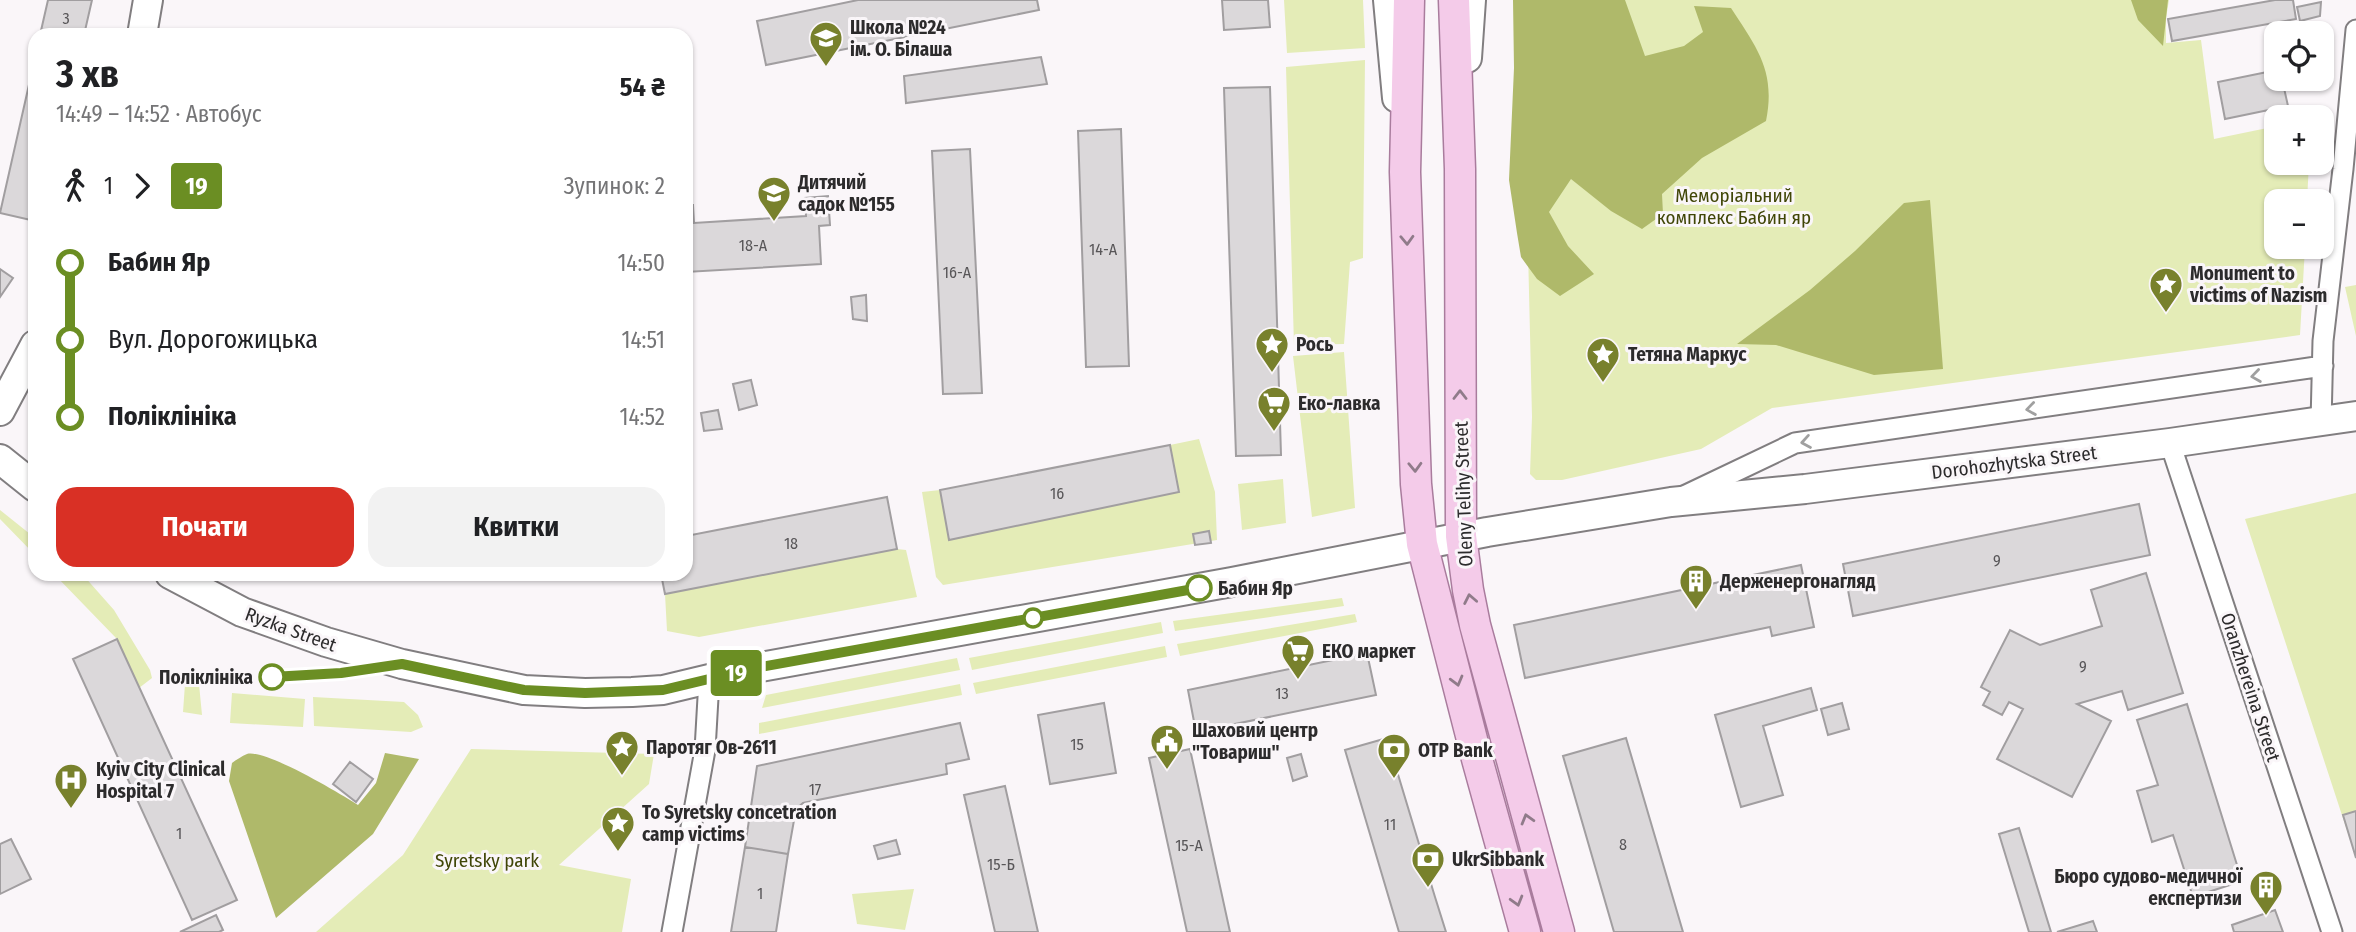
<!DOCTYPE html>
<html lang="uk">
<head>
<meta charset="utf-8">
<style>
	:root { --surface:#fff; --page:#f2f2f2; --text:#202124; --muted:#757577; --accent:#d93025 }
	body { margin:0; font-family:"Fira Sans Condensed",sans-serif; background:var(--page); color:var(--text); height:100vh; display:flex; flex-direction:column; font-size:26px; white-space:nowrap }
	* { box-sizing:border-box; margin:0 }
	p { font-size:23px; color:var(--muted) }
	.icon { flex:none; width:38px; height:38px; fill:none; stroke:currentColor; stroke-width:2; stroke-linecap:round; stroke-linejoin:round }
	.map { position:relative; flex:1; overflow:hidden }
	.drawer { position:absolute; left:28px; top:28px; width:665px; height:553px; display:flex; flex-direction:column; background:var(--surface); border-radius:21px; box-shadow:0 2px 5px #0004 }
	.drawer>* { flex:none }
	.badge { padding:0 14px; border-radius:5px; font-size:24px; line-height:46px }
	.fabs { position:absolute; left:2264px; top:21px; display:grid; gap:14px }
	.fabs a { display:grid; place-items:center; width:70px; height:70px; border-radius:14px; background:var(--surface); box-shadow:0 2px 5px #0004; font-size:35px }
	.map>.badge { position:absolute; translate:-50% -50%; box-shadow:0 0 0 4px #fff }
	.legs { display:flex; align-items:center; gap:10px; height:77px; padding:0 28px; font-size:23px }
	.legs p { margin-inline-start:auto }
	.headline { display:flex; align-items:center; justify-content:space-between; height:119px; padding:0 28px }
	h1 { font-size:38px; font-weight:700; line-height:52px }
	.button { display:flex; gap:14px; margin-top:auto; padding:14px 28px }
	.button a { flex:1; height:80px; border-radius:21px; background:var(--accent); color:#fff; font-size:28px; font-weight:700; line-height:80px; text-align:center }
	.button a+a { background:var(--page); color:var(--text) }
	ul { padding:0 28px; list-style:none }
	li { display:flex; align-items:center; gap:24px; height:77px; font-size:26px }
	li i { display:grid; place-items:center; width:10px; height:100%; margin:0 9px; background:currentColor }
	li i::after { content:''; width:18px; height:18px; margin:-9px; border:5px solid; border-radius:50%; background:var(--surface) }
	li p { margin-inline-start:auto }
	li:first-child i { background:linear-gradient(#0000 50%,currentColor 0) }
	li:last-child i { background:linear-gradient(currentColor 50%,#0000 0) }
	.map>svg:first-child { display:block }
</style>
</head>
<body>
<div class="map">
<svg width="2356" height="932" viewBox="0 0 2356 932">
	<rect width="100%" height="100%" fill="#faf6f9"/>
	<path fill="#e4ecb7" d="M1284,0H1363L1365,48L1287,53Z
		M1522,0H2169L2166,18V43L2201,40L2214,139L2277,126V163H2309L2307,201H2277V247H2305L2300,335L1772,408L1701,449L1562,480H1536L1530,474L1532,417Z
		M1365,60L1363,258L1350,262L1344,344L1294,345L1286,67Z
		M2356,285V336L2345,287Z
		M1344,352L1355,508L1312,517L1293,356Z
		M1199,439L1215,492L1217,540L943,585L936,577L922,492L940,490L949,539L1179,492L1170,445Z
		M1283,479L1286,523L1242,530L1238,484Z
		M2356,493V858L2245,519Z
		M0,510L35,538V555L0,519Z
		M897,549L906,550L917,597L699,637L667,631L665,594Z
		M54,574L83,575L114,610L150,670L152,678L139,688L117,639Z
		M1342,598L1344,606L1175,631L1173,621Z
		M1355,614L1357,622L1180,656L1177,644Z
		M1161,622L1163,633L972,670L969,658Z
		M1165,646L1167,657L976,694L973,683Z
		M957,658L960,670L762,708L766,695Z
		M185,684H199L202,715L183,712Z
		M960,684L962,695L759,734V723Z
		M232,693L305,699L303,727L230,723Z
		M313,697L404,702L418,715L423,727L411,732L314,726Z
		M471,749L654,754L649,784L559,865L631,879L622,932H316L403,855Z
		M914,889L905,930L857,924L852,894Z"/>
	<path fill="#afb96a" d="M1513,0H1625L1645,56L1684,46L1703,32L1694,6L1731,8C1757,48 1776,71 1766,121L1702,158L1662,194L1663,214L1642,229L1611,211L1571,179L1549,212L1568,246L1594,274L1560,296L1537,279L1521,257L1517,233L1509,180L1514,68Z
		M2131,0H2168L2163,46L2138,20Z
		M1930,200L1943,369L1874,375L1776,345L1737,344L1810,290L1855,251L1904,203Z
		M385,753L419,759L373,834L276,918L229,781L232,763C236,760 242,756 247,754C266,749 339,793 358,805L376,783Z"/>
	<path fill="#dbd8da" stroke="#a19ea0" stroke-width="2" d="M48,0H92L84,35H40Z
		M858,0H1037L1039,10L766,65L757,21Z
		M1222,0H1268L1270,27L1224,30Z
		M2275,0H2293L2296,19L2172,41L2168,19Z
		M2321,2L2320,16L2300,21L2297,7Z
		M1041,57L1047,84L906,103L904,76Z
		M35,58V221L0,213Z
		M2277,70V79H2282L2288,106L2225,119L2218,82Z
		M1270,87L1281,455L1236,456L1224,88Z
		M1121,129L1129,366L1086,367L1078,131Z
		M970,149L982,393L943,394L932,151Z
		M828,196L830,225L819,226L821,264L686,272V205H693L694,223L806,216L805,198Z
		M0,269L13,278L0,297Z
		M866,295L867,321L853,319L851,297Z
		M751,380L757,405L739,410L733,384Z
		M718,410L722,429L704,431L701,413Z
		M1170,445L1179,492L949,540L940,490Z
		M887,497L897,549L665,594L661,574H686V536Z
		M2139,504L2150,555L1853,616L1843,564Z
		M1209,531L1211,543L1195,545L1193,534Z
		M1801,565L1814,627L1772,636L1770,627L1525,678L1514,625Z
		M2146,573L2183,693L2128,710L2122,691L2077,704L2111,721L2072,797L1997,759L2023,709L2009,702L2002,715L1983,705L1990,692L1981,687L2010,630L2040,645L2102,626L2091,590Z
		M117,639L237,900L192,920L73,659Z
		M1367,653L1376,695L1196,732L1188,690Z
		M1811,688L1817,710L1763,726L1783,795L1741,807L1715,715Z
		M1104,703L1116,773L1050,784L1038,715Z
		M1842,703L1849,729L1828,735L1821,709Z
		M2187,704L2242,881L2193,897L2173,835L2152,842L2137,791L2158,785L2137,720Z
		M960,723L969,759L946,764L947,774L803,803L796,809L788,854L745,847L757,766Z
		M1387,738L1435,897L1446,932H1399L1345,750Z
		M1626,738L1683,932H1614L1563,756Z
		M1190,749L1230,932H1187L1149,758Z
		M1301,754L1307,776L1293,781L1287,758Z
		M350,762L373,779L356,802L333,784Z
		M1005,786L1038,932H995L964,795Z
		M2356,811V858L2343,815Z
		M2019,828L2051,932H2029L1999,834Z
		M11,839L31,879L0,894V844Z
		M896,840L900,854L878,859L874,846Z
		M745,847L788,854L776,932H731Z
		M2275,910L2283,932H2234L2232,925Z
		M216,915L223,930L219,932H180Z
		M2093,921L2097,932H2057Z"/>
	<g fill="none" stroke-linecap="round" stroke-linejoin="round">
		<defs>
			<path id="street" d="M2321,423L2323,341L2343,169L2356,30
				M2170,443L2332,932
				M1684,496L1795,443L2323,366
				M672,932L705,750L709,680"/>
			<path id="secondary" d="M1388,0L1397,98
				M142,35L148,0
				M1467,58L1471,0
				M0,411L35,345
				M0,459L35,487
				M170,574L242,612L326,642L402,664L524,690L585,693L632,692L663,690L755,668L1232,582L1487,532L1671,502L1805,489L2170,443L2356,416"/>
			<path id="primary" d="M1409,0L1405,172L1416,484L1422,544L1477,759L1525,932
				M1454,0L1460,169L1461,536L1468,590L1475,625L1559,932"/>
		</defs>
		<use href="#street" stroke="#817e80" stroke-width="23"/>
		<use href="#secondary" stroke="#817e80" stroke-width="32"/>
		<use href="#primary" stroke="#a97c9d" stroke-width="33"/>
		<use href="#street" stroke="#fff" stroke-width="19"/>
		<use href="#secondary" stroke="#fff" stroke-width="28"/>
		<use href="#primary" stroke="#f4cbe9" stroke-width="30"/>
	</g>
	<defs><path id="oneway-chevron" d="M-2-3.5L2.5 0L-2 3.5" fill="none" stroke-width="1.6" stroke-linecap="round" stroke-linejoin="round" transform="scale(1.75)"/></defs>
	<g stroke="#907b8a">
		<use href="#oneway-chevron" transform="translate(1407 240) rotate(88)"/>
		<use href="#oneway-chevron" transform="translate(1460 395) rotate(-90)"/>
		<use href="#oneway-chevron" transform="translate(1415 467) rotate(88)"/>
		<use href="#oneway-chevron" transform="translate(1470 599) rotate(-101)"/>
		<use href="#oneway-chevron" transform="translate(1457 681) rotate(75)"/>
		<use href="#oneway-chevron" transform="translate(1527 819) rotate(-106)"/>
		<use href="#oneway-chevron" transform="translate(1517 901) rotate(74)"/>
	</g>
	<g stroke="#a0a0a0">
		<use href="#oneway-chevron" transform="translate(2256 376) rotate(172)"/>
		<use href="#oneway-chevron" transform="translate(2031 409) rotate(172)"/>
		<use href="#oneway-chevron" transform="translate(1806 442) rotate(170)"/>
	</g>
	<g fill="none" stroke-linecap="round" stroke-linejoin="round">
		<defs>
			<path id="line-1" d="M272,677L341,673L402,664L524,690L585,693L663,690L755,668L1199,588"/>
		</defs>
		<use href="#line-1" stroke="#fff" stroke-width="16"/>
		<use href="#line-1" stroke="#6b8e23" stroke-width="10"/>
	</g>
	<defs>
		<symbol id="school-pin" viewBox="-11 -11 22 30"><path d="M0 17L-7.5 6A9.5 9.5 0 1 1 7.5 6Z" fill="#78812c" stroke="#faf6f9"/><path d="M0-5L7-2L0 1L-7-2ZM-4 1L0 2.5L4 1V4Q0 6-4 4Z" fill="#fff"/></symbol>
		<symbol id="sight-pin" viewBox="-11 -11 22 30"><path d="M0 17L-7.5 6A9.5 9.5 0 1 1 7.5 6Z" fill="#78812c" stroke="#faf6f9"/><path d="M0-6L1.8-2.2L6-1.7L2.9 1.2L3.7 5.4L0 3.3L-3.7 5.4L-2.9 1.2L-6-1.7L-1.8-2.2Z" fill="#fff"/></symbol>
		<symbol id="supermarket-pin" viewBox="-11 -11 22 30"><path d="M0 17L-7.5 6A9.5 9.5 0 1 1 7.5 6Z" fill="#78812c" stroke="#faf6f9"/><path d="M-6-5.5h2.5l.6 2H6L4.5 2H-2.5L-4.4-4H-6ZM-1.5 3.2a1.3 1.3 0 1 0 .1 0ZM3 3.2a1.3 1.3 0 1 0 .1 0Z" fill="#fff"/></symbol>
		<symbol id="building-pin" viewBox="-11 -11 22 30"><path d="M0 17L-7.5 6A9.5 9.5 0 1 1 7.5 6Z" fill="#78812c" stroke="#faf6f9"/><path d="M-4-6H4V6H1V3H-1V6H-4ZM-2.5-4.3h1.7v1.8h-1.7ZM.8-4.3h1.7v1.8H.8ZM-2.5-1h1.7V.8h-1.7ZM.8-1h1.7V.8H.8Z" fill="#fff"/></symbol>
		<symbol id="civic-pin" viewBox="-11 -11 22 30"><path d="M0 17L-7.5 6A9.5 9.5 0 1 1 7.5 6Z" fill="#78812c" stroke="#faf6f9"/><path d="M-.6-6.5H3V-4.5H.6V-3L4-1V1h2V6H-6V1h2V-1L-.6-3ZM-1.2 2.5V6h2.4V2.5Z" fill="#fff"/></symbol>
		<symbol id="bank-pin" viewBox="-11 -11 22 30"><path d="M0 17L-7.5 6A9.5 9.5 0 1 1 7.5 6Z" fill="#78812c" stroke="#faf6f9"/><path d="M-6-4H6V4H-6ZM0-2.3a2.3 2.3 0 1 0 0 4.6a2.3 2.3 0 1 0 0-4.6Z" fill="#fff"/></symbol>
		<symbol id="hospital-pin" viewBox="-11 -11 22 30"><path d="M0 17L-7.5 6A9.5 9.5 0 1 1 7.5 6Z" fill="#78812c" stroke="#faf6f9"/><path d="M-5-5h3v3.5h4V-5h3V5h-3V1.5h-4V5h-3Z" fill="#fff"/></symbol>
	</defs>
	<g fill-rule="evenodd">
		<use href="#school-pin" x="807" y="19" width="38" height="52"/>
		<use href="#school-pin" x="755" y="174" width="38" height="52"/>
		<use href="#sight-pin" x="2147" y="265" width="38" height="52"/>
		<use href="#sight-pin" x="1253" y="325" width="38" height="52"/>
		<use href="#sight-pin" x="1584" y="335" width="38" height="52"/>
		<use href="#supermarket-pin" x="1255" y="384" width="38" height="52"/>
		<use href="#building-pin" x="1677" y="562" width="38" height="52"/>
		<use href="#supermarket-pin" x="1279" y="632" width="38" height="52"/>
		<use href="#civic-pin" x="1148" y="722" width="38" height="52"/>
		<use href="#sight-pin" x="603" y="728" width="38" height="52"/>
		<use href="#bank-pin" x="1375" y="731" width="38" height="52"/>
		<use href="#hospital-pin" x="52" y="761" width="38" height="52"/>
		<use href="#sight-pin" x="599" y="804" width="38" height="52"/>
		<use href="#bank-pin" x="1409" y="840" width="38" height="52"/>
		<use href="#building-pin" x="2247" y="868" width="38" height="52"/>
	</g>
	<g fill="#fff" stroke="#6b8e23" stroke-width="3.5">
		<circle cx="1199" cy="588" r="12"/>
		<circle cx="1033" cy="618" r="9"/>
		<circle cx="272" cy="677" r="12"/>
	</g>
	<g text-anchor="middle" stroke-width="6" stroke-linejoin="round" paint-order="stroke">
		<g font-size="16" fill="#585658">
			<text x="66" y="24">3</text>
			<text x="753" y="251">18-А</text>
			<text x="1103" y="255">14-А</text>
			<text x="957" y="278">16-А</text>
			<text x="1057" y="499">16</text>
			<text x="791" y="549">18</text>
			<text x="1997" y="566">9</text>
			<text x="2083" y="672">9</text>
			<text x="1282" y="699">13</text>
			<text x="1077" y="750">15</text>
			<text x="815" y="795">17</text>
			<text x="1390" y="830">11</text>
			<text x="179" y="839">1</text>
			<text x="1623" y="850">8</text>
			<text x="1189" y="851">15-А</text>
			<text x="1001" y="870">15-Б</text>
			<text x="760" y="899">1</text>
		</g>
		<g font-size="19" font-weight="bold" fill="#2c2b2c" stroke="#faf6f9" text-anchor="start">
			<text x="850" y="34">Школа №24<tspan x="850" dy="22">ім. О. Білаша</tspan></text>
			<text x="798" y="189">Дитячий<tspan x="798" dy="22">садок №155</tspan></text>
			<text x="2190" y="280">Monument to<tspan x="2190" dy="22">victims of Nazism</tspan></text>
			<text x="1296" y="351">Рось</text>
			<text x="1628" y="361">Тетяна Маркус</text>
			<text x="1298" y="410">Еко-лавка</text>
			<text x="1720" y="588">Держенергонагляд</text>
			<text x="1322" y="658">ЕКО маркет</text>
			<text x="1192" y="737">Шаховий центр<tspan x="1192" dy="22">"Товариш"</tspan></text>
			<text x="646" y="754">Паротяг Ов-2611</text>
			<text x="1418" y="757">OTP Bank</text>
			<text x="96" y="776">Kyiv City Clinical<tspan x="96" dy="22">Hospital 7</tspan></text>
			<text x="642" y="819">To Syretsky concetration<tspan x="642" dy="22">camp victims</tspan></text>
			<text x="1452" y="866">UkrSibbank</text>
			<text x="2242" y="883" text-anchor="end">Бюро судово-медичної<tspan x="2242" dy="22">експертизи</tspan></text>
		</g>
		<g font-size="19" fill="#404607" stroke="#faf6f9">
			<text x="1734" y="202">Меморіальний<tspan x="1734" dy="22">комплекс Бабин яр</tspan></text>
			<text x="487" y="867">Syretsky park</text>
		</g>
		<g font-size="19" fill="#2c2b2c" stroke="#faf6f9">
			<text transform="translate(2014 462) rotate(-7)" y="7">Dorohozhytska Street</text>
			<text transform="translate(1463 494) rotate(-92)" y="7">Oleny Telihy Street</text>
			<text transform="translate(291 629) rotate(20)" y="7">Ryzka Street</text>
			<text transform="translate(2251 687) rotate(72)" y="7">Oranzhereina Street</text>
		</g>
		<g font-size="19" font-weight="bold" fill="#2c2b2c" stroke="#faf6f9" text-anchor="start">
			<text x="1218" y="595">Бабин Яр</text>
			<text x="253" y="684" text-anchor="end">Поліклініка</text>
		</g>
	</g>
</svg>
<div class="fabs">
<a><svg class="icon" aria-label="locate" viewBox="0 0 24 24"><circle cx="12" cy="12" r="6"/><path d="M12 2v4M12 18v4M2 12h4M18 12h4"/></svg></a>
<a>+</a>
<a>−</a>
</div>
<b class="badge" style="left:736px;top:673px;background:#6b8e23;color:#fff">19</b>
<section class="drawer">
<div class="headline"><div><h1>3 хв</h1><p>14:49 – 14:52 · Автобус</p></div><b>54 ₴</b></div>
<div class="legs"><svg class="icon" aria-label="walk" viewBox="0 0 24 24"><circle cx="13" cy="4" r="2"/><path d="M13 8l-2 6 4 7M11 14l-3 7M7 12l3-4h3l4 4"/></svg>1<svg class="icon" aria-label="forward" viewBox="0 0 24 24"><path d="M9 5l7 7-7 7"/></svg><b class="badge" style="background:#6b8e23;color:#fff">19</b><p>Зупинок: 2</p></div>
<ul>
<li><i style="color:#6b8e23"></i><b>Бабин Яр</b><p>14:50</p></li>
<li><i style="color:#6b8e23"></i><span>Вул. Дорогожицька</span><p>14:51</p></li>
<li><i style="color:#6b8e23"></i><b>Поліклініка</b><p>14:52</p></li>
</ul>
<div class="button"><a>Почати</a><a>Квитки</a></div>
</section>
</div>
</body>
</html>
